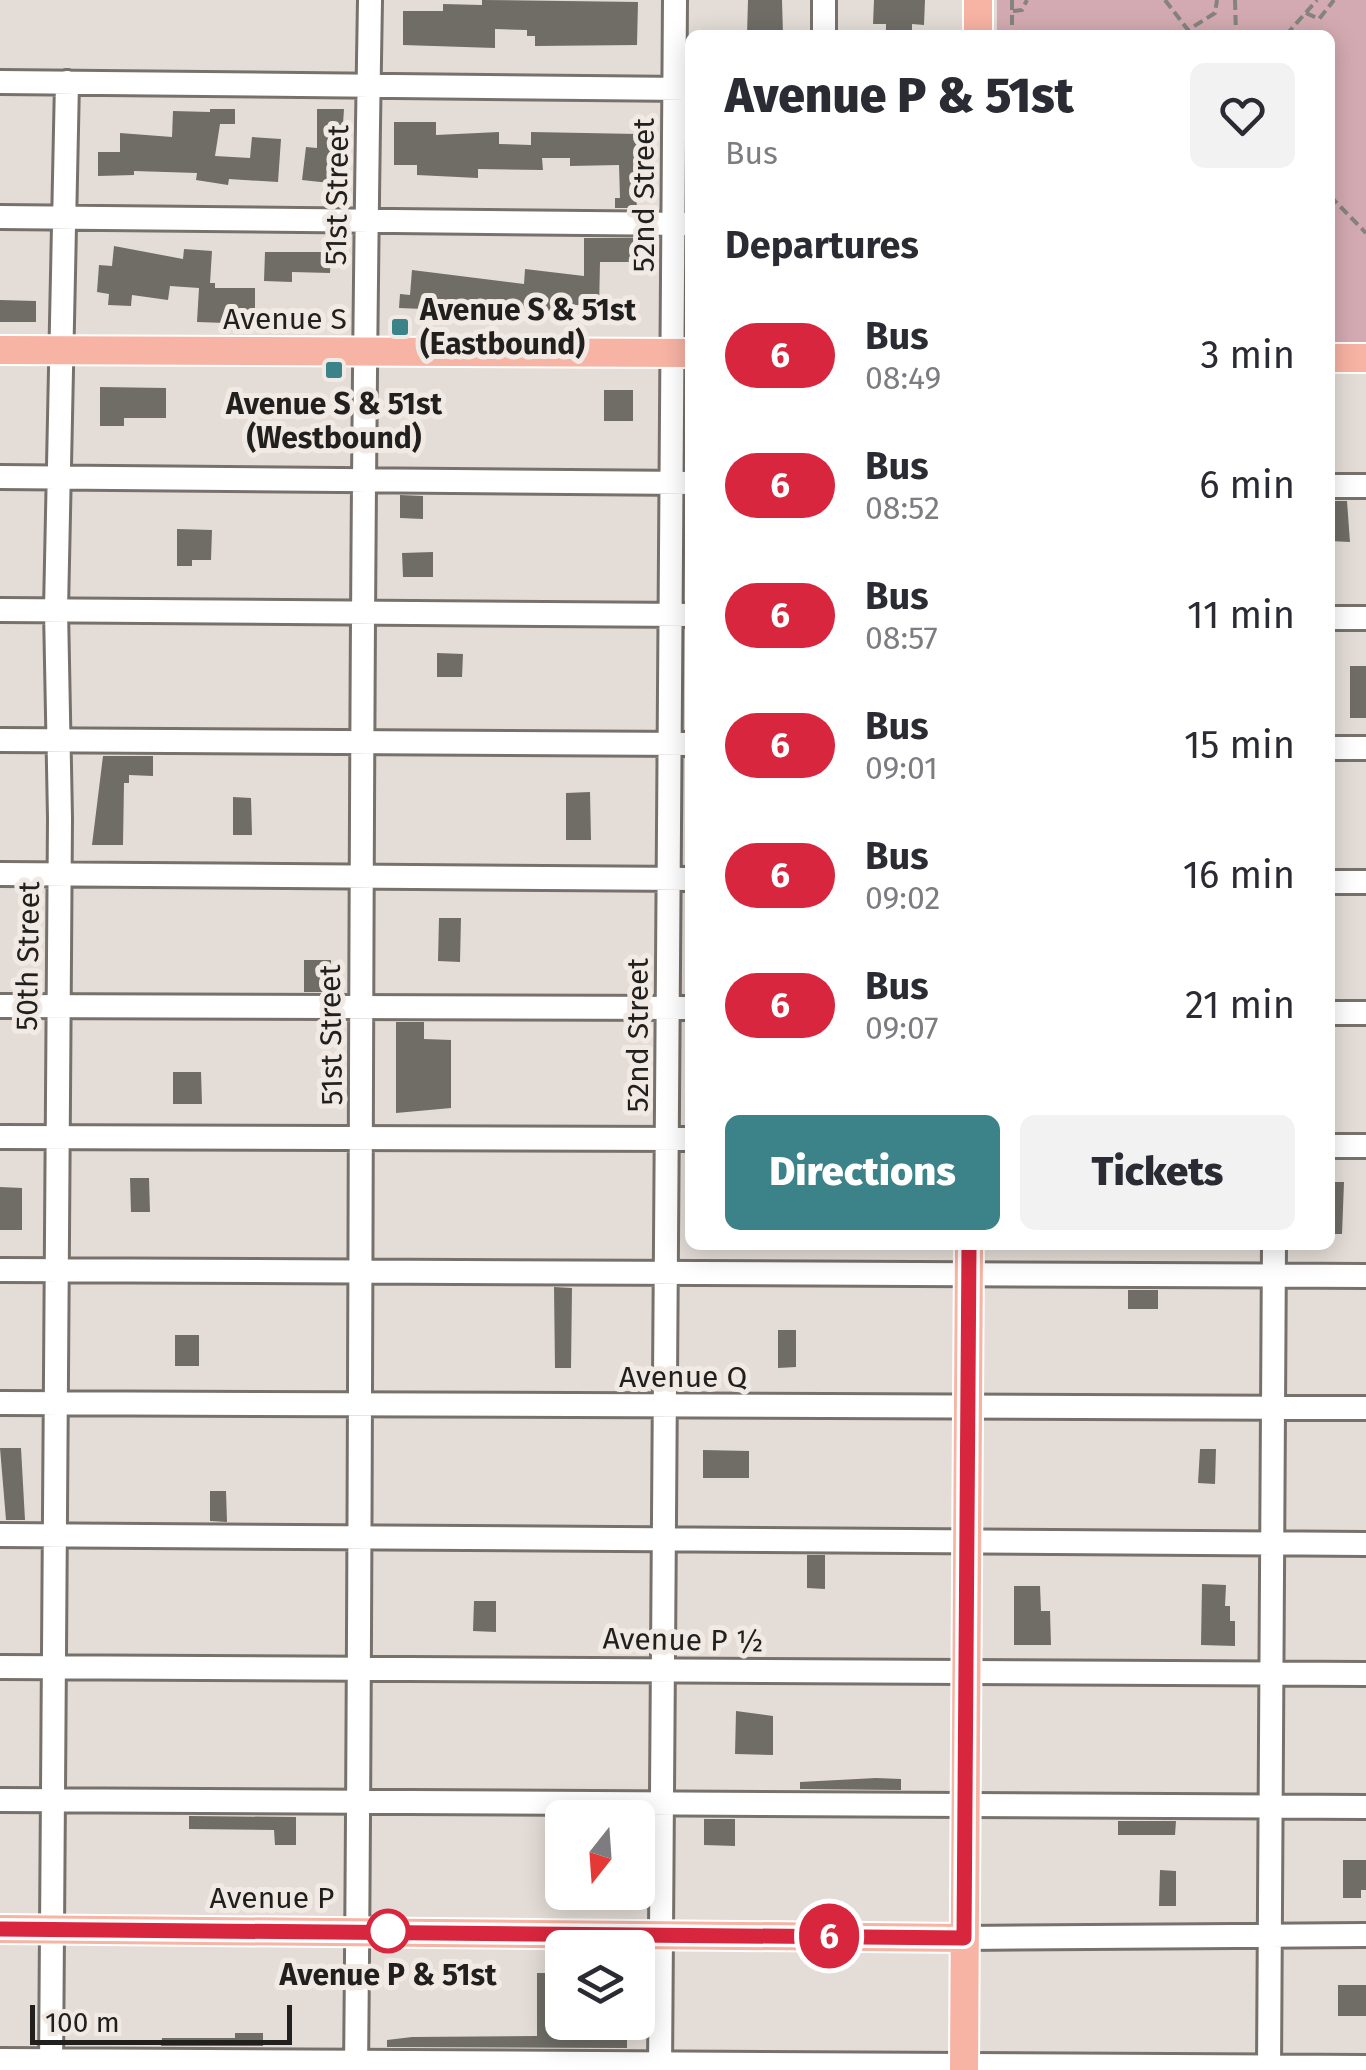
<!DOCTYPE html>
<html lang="en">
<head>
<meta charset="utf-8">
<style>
	:root { --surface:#fff; --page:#f2f2f3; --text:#2b2b33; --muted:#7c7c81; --accent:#3b8388 }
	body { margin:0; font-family:"Fira Sans",sans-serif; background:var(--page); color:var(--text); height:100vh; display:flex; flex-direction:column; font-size:38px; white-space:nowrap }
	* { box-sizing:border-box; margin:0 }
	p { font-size:32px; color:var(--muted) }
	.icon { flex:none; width:55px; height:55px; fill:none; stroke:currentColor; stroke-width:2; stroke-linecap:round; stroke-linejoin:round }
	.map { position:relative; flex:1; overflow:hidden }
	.details { position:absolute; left:685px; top:30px; width:650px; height:1220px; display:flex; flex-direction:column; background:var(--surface); border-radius:15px; box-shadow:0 5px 25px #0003 }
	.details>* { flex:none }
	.badge { padding:0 20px; border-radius:32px; font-size:35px; line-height:65px }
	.needle { width:65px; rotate:197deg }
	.tools { position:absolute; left:545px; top:1800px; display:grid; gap:20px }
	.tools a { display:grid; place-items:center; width:110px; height:110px; border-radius:15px; background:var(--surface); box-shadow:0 5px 25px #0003; font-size:50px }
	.scale { position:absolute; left:30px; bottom:25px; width:262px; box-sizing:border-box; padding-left:10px; border:5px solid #22201e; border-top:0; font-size:28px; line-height:35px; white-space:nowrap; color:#22201e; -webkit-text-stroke:8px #f1eae4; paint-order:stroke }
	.map>.badge { position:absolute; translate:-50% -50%; box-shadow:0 0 0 5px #fff }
	h2 { padding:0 40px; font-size:38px; line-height:90px }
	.round { display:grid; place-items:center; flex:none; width:105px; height:105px; border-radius:15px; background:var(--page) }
	.summary { display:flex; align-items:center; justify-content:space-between; height:170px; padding:0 40px }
	h1 { font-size:48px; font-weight:800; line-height:75px }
	.button { display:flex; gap:20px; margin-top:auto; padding:20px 40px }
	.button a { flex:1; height:115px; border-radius:15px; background:var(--accent); color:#fff; font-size:40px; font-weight:800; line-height:115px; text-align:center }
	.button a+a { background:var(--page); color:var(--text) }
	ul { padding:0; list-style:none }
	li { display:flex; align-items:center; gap:30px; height:130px; padding:0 40px }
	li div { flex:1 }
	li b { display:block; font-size:38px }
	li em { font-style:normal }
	li .badge { min-width:110px; font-weight:700; text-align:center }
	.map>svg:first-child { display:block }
</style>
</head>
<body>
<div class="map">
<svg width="1366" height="2070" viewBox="0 0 1366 2070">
	<rect width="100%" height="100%" fill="#e4ddd7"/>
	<path fill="#d3aab1" d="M997,0H1366V344H1330V35H997Z"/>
	<path fill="#6f6d66" d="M482,0L638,2L637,45L535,46V36H527V30L495,29V48L403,45V11H443V4L482,5Z
		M748,0H782L783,35H747Z
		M874,0H925L924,25L912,24V35H886V24H873Z
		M210,109H235V124H220L215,156L250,158L252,137L281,139L278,182L229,179L228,185L196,180L197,173L134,171V175L98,176V152H120V133L172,137L173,111L210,112Z
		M317,109H344L339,184L302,180L306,147L317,148Z
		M394,122H436V135L499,132V144L531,145V132L638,134L639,165H634L637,208H615V198H620L619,165L570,166V158H542L543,170L478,169V178L417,175V165H394Z
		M584,238H638V262H600L599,310H583V305H551L550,311L471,304L470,311L399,308L400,294L410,295L412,270L524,284L525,269L584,276Z
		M114,246L183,259L184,249L212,251L210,283H215V288H255V324L197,322L199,288L170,286L168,300L132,295L131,306L108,305L109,294L97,292L99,265L112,266Z
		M265,252H331L330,273L292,272V282L264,281Z
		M0,300L36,301V322H0Z
		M100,387L166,388V418H124V426H100Z
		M604,390H633V421H604Z
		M400,495L423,496V519L400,518Z
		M1330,501H1347L1350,542L1330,541Z
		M177,529L212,530L211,560H192V566H177Z
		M433,552V577H403L402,553Z
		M437,653L463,654L462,677H437Z
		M1350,666H1366V718H1350Z
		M103,756H153V776L129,775V783H124L123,845H92Z
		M590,792L591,840H566V793Z
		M233,797L251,798L252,835H233Z
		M439,918H461L460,962L438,961Z
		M304,960H331V992H304Z
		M396,1022H424V1039L451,1040V1108L396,1113Z
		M173,1072H201L202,1104H173Z
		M130,1178H149L150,1212H131Z
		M1330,1182H1344L1342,1234H1330Z
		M0,1187L22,1188V1230H0Z
		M554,1287L572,1288L571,1368H555Z
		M1128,1290H1158V1309H1128Z
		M778,1330H796V1367L778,1368Z
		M175,1335H199V1366H175Z
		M0,1448H21L25,1520H6Z
		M1200,1449H1216L1215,1484L1198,1483Z
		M703,1450L749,1451V1478H703Z
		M210,1491H226L227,1522L210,1521Z
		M807,1555H825V1589L807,1588Z
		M1202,1584L1226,1585L1225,1606H1230V1621H1235V1646L1201,1645Z
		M1014,1586H1040L1041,1611H1050L1051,1645H1014Z
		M474,1601H496V1632L473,1631Z
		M736,1711L773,1716V1755L735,1754Z
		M876,1778L901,1779V1790L800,1789V1782Z
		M189,1816L296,1817V1845H275L274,1830L189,1829Z
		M704,1819H735V1846L704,1845Z
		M1118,1821H1176L1175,1835H1118Z
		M1343,1860H1366V1890H1361V1898H1343Z
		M1160,1870L1176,1871V1906H1159Z
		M537,1973H561L560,2025L627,2026V2048L387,2047V2040L412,2037L537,2036Z
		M1338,1985H1366V2016H1338Z
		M235,2033H263V2046H161L162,2038H235Z"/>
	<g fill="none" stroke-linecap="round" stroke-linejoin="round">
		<defs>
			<path id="minor" d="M824,35V0
				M0,82L686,89
				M0,217L690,224
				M0,477L690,483
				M1330,486H1366
				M0,610L690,615
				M1330,618H1366
				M0,740L690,744
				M1330,748H1366
				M0,874L690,879
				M1330,882H1366
				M0,1006L690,1008
				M1330,1013H1366
				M0,1137L690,1139
				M1330,1146H1366
				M0,1270L1366,1276
				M0,1403L1366,1408
				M0,1535L1366,1544
				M0,1667L1366,1674
				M0,1800L1366,1807
				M964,1938L1366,1935
				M0,2060L1366,2067
				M51,2070L60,818L56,610L67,82
				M356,2070C363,1380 358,690 370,0
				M660,2070L675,0
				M1269,2070L1274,1245"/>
			<path id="major" d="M978,35V0
				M0,350L690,353
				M1330,358H1366
				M0,1929L964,1938
				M964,2070L969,1245"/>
		</defs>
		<use href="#minor" stroke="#77716c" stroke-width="28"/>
		<use href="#major" stroke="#fff" stroke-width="32"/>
		<path stroke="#86827e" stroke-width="4" stroke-dasharray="10 5" stroke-linecap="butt" d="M1012,0V35
			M1165,0L1188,30L1215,13L1217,0
			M1235,0L1236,35
			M1013,11L1022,10L1027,0
			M1306,13L1319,19L1334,0
			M1286,35L1317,0
			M1330,196L1366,233"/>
		<use href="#minor" stroke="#fff" stroke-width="22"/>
		<use href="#major" stroke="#f7b3a3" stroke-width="28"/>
	</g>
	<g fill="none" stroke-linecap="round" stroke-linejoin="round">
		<defs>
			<path id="line" d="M0,1929L964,1938L969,1245"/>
		</defs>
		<use href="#line" stroke="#fff" stroke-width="22"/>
		<use href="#line" stroke="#d7263d" stroke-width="15"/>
	</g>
	<g fill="#3b8388" stroke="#f1eae4" stroke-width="4">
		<rect x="390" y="317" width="20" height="20" rx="5"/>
		<rect x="324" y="360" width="20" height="20" rx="5"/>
	</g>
	<circle fill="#fff" stroke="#d7263d" stroke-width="5" cx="388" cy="1931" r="20"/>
	<g text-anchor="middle" stroke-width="10" stroke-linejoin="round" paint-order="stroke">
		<g font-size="30" fill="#22201e" stroke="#f1eae4">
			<text transform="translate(337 195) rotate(-89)" y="10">51st Street</text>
			<text transform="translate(644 195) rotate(-90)" y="10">52nd Street</text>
			<text x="285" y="329">Avenue S</text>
			<text transform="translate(28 956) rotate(-89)" y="10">50th Street</text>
			<text transform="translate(331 1035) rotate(-91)" y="10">51st Street</text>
			<text transform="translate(638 1035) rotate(-90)" y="10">52nd Street</text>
			<text x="683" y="1387">Avenue Q</text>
			<text transform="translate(683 1640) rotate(1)" y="10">Avenue P ½</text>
			<text x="272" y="1908">Avenue P</text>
		</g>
		<g font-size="30" font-weight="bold" fill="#22201e" stroke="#f1eae4" text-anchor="start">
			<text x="420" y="320">Avenue S &amp; 51st<tspan x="420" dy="34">(Eastbound)</tspan></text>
			<text x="334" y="414" text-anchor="middle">Avenue S &amp; 51st<tspan x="334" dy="34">(Westbound)</tspan></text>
		</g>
		<g font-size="30" font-weight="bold" fill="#22201e" stroke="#f1eae4">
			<text x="388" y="1985">Avenue P &amp; 51st</text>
		</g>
	</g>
</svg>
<div class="tools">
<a><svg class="needle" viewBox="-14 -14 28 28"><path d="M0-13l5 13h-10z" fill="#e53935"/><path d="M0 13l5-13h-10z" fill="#7c7c81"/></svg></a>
<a><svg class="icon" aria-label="layers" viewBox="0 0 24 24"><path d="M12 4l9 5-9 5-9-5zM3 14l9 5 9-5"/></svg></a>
</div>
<div class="scale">100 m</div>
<b class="badge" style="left:829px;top:1936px;background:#d7263d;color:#fff">6</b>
<section class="details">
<div class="summary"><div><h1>Avenue P &amp; 51st</h1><p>Bus</p></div><a class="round"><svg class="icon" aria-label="heart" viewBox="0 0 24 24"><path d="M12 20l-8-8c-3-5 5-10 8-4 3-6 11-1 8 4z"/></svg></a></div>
<h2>Departures</h2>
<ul>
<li><span class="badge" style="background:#d7263d;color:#fff">6</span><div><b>Bus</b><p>08:49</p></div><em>3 min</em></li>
<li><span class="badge" style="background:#d7263d;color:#fff">6</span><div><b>Bus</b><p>08:52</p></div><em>6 min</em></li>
<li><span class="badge" style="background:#d7263d;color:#fff">6</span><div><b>Bus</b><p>08:57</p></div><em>11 min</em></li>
<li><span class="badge" style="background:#d7263d;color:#fff">6</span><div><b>Bus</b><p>09:01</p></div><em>15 min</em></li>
<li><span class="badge" style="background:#d7263d;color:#fff">6</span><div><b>Bus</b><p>09:02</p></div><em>16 min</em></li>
<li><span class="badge" style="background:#d7263d;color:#fff">6</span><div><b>Bus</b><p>09:07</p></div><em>21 min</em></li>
</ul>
<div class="button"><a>Directions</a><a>Tickets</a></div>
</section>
</div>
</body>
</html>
